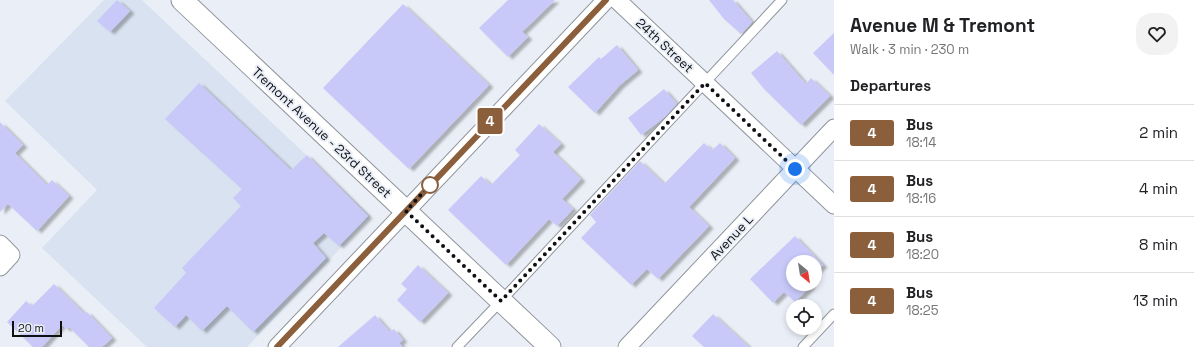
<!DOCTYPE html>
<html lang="en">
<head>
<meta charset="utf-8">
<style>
	:root { --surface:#fff; --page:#f2f2f2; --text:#202124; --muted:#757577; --line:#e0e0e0 }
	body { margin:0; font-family:"Space Grotesk",sans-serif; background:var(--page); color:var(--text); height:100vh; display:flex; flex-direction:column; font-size:15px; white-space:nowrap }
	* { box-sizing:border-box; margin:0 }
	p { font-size:13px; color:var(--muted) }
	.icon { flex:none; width:22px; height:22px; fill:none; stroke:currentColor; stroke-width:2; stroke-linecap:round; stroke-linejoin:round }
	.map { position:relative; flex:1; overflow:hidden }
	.drawer { display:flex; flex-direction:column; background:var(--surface); width:360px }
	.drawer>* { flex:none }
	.badge { padding:0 8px; border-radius:3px; font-size:14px; line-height:26px }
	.needle { width:26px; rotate:150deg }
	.buttons { position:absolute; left:786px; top:255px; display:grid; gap:8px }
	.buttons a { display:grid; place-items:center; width:36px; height:36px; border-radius:50%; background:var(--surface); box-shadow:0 2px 6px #0003; font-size:20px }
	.scale { position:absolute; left:12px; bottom:10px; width:50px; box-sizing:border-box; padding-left:4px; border:2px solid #0e1013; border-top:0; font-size:11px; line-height:14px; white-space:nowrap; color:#0e1013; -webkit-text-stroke:3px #eaeff7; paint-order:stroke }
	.you { position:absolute; width:20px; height:20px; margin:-10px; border:3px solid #fff; border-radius:50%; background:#1a73e8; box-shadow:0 0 0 6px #1a73e833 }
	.map>.badge { position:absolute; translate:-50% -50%; box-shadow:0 0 0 2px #fff }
	h2 { padding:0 16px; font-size:15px; line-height:36px }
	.round { display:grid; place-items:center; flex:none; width:42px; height:42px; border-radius:16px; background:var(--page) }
	.head { display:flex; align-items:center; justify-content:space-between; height:68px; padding:0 16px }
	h1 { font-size:19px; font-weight:700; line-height:30px }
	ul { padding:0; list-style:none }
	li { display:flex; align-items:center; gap:12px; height:56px; padding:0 16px; border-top:1px solid var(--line) }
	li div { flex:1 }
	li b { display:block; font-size:15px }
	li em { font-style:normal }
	li .badge { min-width:44px; font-weight:700; text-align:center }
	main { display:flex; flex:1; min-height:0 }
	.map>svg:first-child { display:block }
</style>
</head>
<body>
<main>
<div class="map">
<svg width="834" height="347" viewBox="0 0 834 347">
	<defs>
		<filter id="shadow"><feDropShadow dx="4.5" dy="2.5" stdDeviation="1" flood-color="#0004"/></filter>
	</defs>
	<rect width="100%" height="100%" fill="#eaeff7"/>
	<path fill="#d8e2f0" d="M104,0H142L371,216L247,347H147L42,248L97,190L5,101Z"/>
	<path fill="#c8c9f8" filter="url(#shadow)" d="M117,0L130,11L110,32L97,21Z
		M508,0H555L522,32L528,37L508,57L479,28Z
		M709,0H733L752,22L741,34L724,19Z
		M403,4L489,85L409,169L323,88Z
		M834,33V75L813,53Z
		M617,45L638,70L620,85L595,113L568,87L599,57L601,59Z
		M777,51L806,84L811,78L830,96L801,125L764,89L751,73Z
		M199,83L291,170L307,155L368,216L339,246L324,233L313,243L326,258L253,332L227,306L202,331L186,315L175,327L154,308L186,273L182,268L241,206L233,198L242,189L165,119Z
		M664,89L677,104L666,116L641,135L628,118Z
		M0,122L23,145L15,153L47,185L52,180L69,196L37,231L8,204L0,212Z
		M539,124L561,144L553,152L581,179L562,199L573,209L557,226L549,219L506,265L448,210L481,176L491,185L520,155L515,150Z
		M704,143L712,150L720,143L735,158L689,207L709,226L658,279L647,269L631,285L581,238L596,222L590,215L640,161L664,184Z
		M795,236L823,265L815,273V262H793V284L812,285L795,302L784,292L773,303L750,279Z
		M418,265L448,293L420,322L397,300L407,289L401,284Z
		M54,284L85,314L87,312L112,338L102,347H89L69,327L66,329L62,325L42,347H33L7,322L26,301L32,306Z
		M713,314L749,347H704L692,336Z
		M375,315L390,332L394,329L403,340L399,343L403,347H338Z"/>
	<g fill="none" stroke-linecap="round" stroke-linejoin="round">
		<defs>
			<path id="service" d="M457,347L501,301L782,0
				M803,347L834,314"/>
			<path id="minor" d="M617,0L834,205
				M0,244L11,255L0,267
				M277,347L606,0
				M627,347L834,128"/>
			<path id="tertiary" d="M182,0L550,347"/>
		</defs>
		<use href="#service" stroke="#90959c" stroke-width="11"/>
		<use href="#minor" stroke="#90959c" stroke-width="19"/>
		<use href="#tertiary" stroke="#90959c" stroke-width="23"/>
		<use href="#service" stroke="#fff" stroke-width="9"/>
		<use href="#minor" stroke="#fff" stroke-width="17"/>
		<use href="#tertiary" stroke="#fff" stroke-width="21"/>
	</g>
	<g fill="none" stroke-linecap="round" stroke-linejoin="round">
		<defs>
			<path id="line" d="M277,347L606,0"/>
		</defs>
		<use href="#line" stroke="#fff" stroke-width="9"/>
		<use href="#line" stroke="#8b5e3c" stroke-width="6"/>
		<path stroke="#0e1013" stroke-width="4" stroke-dasharray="0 7.2" d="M430,185L406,211L501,301L705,83L795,169"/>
	</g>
	<circle fill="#fff" stroke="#8b5e3c" stroke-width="2" cx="430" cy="185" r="8"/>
	<g text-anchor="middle" stroke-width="4" stroke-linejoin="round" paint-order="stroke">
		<g font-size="13" fill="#0e1013" stroke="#eaeff7">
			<text transform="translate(665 45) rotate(43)" y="5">24th Street</text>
			<text transform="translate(322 132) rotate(43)" y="5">Tremont Avenue - 23rd Street</text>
			<text transform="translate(731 237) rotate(-47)" y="5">Avenue L</text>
		</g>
	</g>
</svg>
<div class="buttons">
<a><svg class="needle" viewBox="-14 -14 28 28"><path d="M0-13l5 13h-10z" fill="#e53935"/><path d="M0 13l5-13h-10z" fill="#757577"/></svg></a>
<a><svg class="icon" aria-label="locate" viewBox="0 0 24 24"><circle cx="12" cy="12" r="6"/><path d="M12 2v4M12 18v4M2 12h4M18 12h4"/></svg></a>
</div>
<div class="scale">20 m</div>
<div class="you" style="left:795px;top:169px"></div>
<b class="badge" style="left:490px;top:121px;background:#8b5e3c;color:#fff">4</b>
</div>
<section class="drawer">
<div class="head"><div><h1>Avenue M &amp; Tremont</h1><p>Walk · 3 min · 230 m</p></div><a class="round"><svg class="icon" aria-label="heart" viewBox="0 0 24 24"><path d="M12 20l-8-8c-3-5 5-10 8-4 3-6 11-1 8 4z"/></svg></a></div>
<h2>Departures</h2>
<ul>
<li><span class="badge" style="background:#8b5e3c;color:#fff">4</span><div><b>Bus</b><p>18:14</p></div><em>2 min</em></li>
<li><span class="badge" style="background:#8b5e3c;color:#fff">4</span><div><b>Bus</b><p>18:16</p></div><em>4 min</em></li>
<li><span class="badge" style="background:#8b5e3c;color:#fff">4</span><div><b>Bus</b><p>18:20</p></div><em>8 min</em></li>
<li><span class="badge" style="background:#8b5e3c;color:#fff">4</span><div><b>Bus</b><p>18:25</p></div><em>13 min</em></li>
</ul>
</section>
</main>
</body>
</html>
